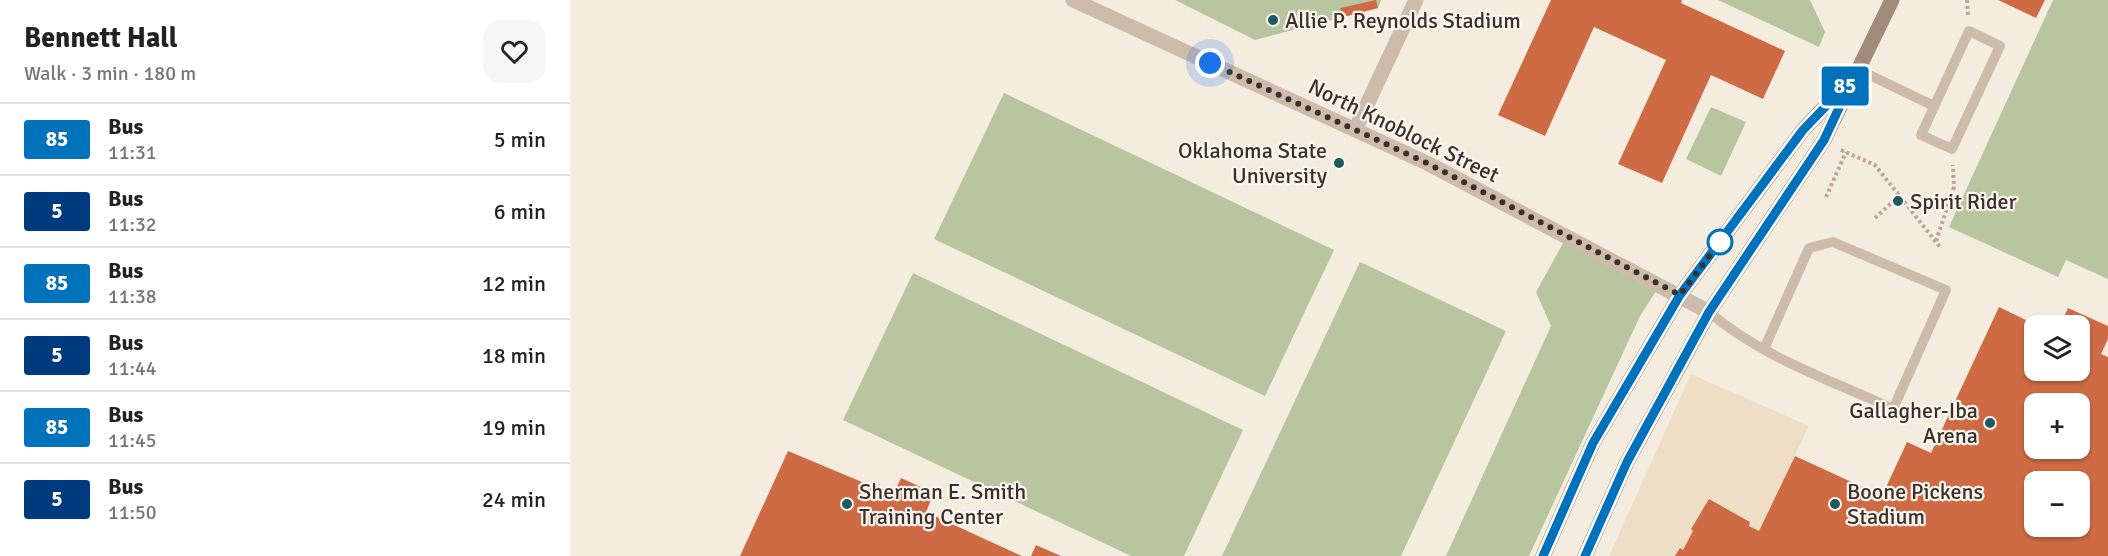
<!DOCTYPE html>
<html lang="en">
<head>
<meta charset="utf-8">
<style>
	:root { --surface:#fff; --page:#f6f6f6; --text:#222; --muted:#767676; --line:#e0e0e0 }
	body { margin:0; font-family:Signika,sans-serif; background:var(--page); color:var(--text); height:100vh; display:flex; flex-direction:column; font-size:22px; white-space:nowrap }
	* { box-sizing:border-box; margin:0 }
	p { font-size:20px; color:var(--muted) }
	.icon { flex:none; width:33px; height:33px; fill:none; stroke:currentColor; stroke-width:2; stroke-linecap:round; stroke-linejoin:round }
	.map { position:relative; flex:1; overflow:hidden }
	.details { display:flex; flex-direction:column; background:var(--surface); width:570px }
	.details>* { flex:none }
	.badge { padding:0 12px; border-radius:4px; font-size:21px; line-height:39px }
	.controls { position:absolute; left:1454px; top:315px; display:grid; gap:12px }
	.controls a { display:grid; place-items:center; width:66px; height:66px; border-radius:12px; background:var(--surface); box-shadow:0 2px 4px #0004; font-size:30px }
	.you { position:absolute; width:30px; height:30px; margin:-15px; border:4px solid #fff; border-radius:50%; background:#1a73e8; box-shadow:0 0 0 9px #1a73e833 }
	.map>.badge { position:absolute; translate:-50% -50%; box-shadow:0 0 0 3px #fff }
	.round { display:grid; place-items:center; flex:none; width:63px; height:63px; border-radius:18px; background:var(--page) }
	.overview { display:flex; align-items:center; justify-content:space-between; height:102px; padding:0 24px }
	h1 { font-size:28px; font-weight:700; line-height:45px }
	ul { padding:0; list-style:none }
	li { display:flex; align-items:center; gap:18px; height:72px; padding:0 24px; border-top:2px solid var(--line) }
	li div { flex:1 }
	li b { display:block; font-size:22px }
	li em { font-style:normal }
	li .badge { min-width:66px; font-weight:700; text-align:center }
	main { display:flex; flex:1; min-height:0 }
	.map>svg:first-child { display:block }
</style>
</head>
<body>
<main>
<section class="details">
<div class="overview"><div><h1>Bennett Hall</h1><p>Walk · 3 min · 180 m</p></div><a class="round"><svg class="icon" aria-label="heart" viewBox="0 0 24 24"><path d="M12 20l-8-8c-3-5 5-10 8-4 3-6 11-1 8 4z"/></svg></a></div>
<ul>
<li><span class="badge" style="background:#0072bc;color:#fff">85</span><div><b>Bus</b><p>11:31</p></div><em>5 min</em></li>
<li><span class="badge" style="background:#003b80;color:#fff">5</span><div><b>Bus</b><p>11:32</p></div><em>6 min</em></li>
<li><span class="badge" style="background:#0072bc;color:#fff">85</span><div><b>Bus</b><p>11:38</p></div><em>12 min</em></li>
<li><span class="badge" style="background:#003b80;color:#fff">5</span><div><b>Bus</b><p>11:44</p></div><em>18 min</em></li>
<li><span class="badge" style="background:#0072bc;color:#fff">85</span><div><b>Bus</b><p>11:45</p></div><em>19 min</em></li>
<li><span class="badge" style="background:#003b80;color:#fff">5</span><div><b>Bus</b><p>11:50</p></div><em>24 min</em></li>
</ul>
</section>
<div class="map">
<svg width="1538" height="556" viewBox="0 0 1538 556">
	<rect width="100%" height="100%" fill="#f5ece0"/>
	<path fill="#b7c69e" d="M605,0H811L808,8L685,40Z
		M1148,0H1240L1255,32L1249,47Z
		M1483,0H1538V279L1496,260L1488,277L1379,227Z
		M434,93L764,250L695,396L364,239Z
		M1141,107L1176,122L1151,176L1116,159Z
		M997,236L1090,285L1070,316L959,556H876L981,326L966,292Z
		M790,262L936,331L831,556H652Z
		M343,273L673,430L614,556H561L273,420Z"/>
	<path fill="#eedec6" d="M1121,374L1239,426L1189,531L1179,526V522L1139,499L1121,529L1123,531L1113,550L1105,556H1039Z"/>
	<path fill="#ce6b44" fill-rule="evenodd" d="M806,0L808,8L773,17L770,8Z
		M981,0H1112L1111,3L1215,51L1193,99L1141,75L1092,183L1048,164L1096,60L1024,27L975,136L928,115Z
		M1428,0H1475L1466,18Z
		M1429,307L1468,326H1464V370H1509V326H1490L1498,308L1538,326V339L1531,354L1538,357V556H1105L1110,548L1113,550L1123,531L1121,529L1139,499L1180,522L1179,526L1189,531L1225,456L1312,496L1337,442L1361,453ZM1464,404H1509V448H1464ZM1464,482H1509V526H1464Z
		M218,451L323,495L331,478L364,493L356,512L452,556H170Z
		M466,545L491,556H461Z"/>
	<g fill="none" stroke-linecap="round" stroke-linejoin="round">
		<path stroke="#bba694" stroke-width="4" stroke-dasharray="3 3" stroke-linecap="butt" d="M1397,0L1398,17
			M1271,150L1305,165L1370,247
			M1256,197L1276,152
			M1305,218L1329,196
			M1366,241L1384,187L1383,165"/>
		<path stroke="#cebcaa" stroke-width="10" d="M1399,31L1430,46L1382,149L1351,135Z
			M1287,69L1364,106
			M1139,312C1191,357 1261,380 1323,409L1376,290L1263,242L1239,248L1194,349"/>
		<path stroke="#cebcaa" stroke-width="15" d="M503,0L857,163L1139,312
			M785,130L846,0"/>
		<path stroke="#a38b7b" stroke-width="15" d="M973,556L1023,443L1110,295L1233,130L1275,86
			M1015,556L1057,462L1119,349L1139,312L1254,140L1322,0"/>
	</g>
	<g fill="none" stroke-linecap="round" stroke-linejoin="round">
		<defs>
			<path id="line" d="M973,556L1023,443L1110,295L1233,130L1283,78L1254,140L1139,312L1057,462L1015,556"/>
		</defs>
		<use href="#line" stroke="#fff" stroke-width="14"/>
		<use href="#line" stroke="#0072bc" stroke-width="9"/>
		<path stroke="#3b302a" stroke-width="6" stroke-dasharray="0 10.8" d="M640,63L857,163L1110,295L1150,242"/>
	</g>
	<g fill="#1c5a61" stroke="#fcf5ed" stroke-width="2">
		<circle cx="703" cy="20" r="6"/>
		<circle cx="769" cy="163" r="6"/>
		<circle cx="1328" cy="201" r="6"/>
		<circle cx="1420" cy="423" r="6"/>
		<circle cx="277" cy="504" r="6"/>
		<circle cx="1265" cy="504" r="6"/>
	</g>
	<circle fill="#fff" stroke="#0072bc" stroke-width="3" cx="1150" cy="242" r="12"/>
	<g text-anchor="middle" stroke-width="4.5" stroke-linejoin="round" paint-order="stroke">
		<g font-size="22" fill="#3b302a" stroke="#fcf5ed" text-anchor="start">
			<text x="715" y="28">Allie P. Reynolds Stadium</text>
			<text x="757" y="158" text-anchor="end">Oklahoma State<tspan x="757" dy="25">University</tspan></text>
			<text x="1340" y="209">Spirit Rider</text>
			<text x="1408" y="418" text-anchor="end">Gallagher-Iba<tspan x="1408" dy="25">Arena</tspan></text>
			<text x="289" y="499">Sherman E. Smith<tspan x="289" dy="25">Training Center</tspan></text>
			<text x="1277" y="499">Boone Pickens<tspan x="1277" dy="25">Stadium</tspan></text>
		</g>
		<g font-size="22" fill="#3b302a" stroke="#fcf5ed">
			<text transform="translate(834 130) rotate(26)" y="8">North Knoblock Street</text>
		</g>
	</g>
</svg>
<div class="controls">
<a><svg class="icon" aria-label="layers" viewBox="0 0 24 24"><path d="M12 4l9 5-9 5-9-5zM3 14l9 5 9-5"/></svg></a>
<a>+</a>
<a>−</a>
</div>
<div class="you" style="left:640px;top:63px"></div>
<b class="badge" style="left:1275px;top:86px;background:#0072bc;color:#fff">85</b>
</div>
</main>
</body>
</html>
